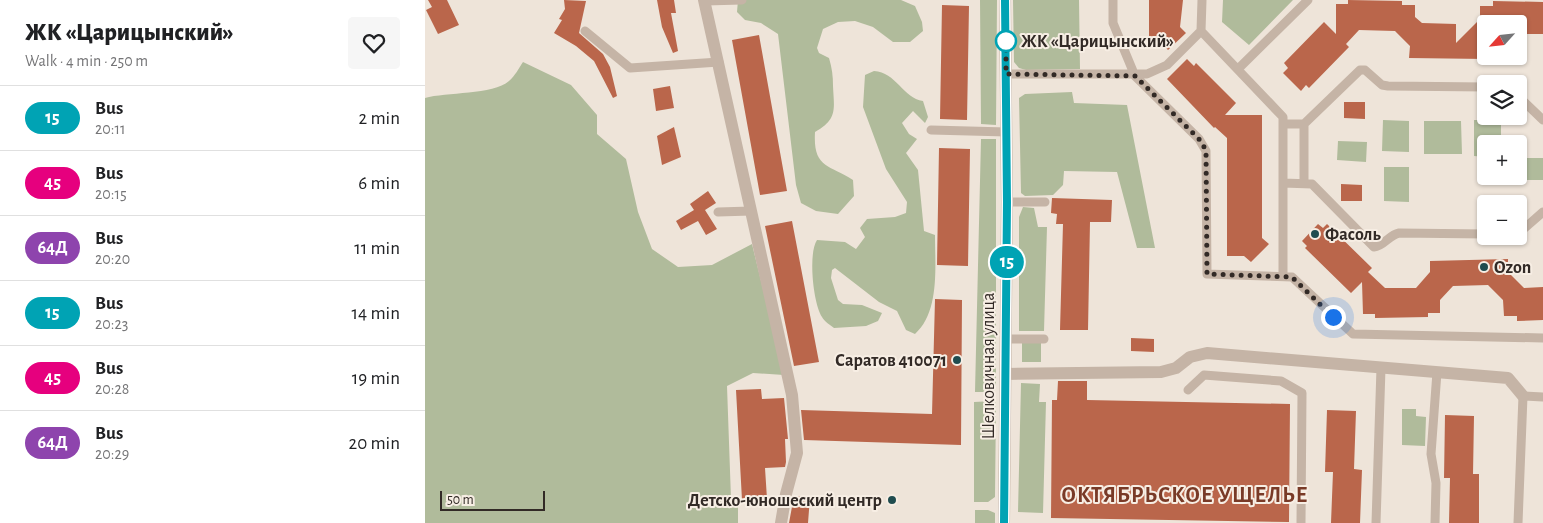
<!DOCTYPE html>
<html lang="en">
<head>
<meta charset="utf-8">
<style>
	:root { --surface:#fff; --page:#f6f6f6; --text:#202124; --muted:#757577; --line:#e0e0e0 }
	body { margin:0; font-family:"Alegreya Sans",sans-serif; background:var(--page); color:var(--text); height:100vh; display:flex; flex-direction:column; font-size:19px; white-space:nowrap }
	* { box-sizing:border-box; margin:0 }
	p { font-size:16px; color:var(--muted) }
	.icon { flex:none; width:28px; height:28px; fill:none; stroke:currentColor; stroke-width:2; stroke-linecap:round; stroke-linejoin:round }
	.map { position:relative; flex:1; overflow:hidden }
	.panel { display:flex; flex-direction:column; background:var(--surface); width:425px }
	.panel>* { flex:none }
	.badge { padding:0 10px; border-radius:16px; font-size:18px; line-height:32px }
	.needle { width:32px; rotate:243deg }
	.buttons { position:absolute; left:1052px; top:15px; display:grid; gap:10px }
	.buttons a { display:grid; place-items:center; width:50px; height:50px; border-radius:5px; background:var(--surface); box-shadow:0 1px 4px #0004; font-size:25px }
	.scale { position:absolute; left:15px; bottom:12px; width:105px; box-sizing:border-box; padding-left:5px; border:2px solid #322a26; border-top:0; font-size:14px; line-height:18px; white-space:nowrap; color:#322a26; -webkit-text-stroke:4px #f7eee4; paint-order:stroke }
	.you { position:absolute; width:25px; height:25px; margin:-12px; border:4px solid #fff; border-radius:50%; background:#1a73e8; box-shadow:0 0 0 8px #1a73e833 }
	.map>.badge { position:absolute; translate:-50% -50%; box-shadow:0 0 0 2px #fff }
	.round { display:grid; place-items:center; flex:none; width:52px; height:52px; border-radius:5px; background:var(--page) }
	.summary { display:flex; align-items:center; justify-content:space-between; height:85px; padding:0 25px }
	h1 { font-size:24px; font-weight:800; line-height:38px }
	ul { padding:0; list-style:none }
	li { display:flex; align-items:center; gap:15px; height:65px; padding:0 25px; border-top:1px solid var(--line) }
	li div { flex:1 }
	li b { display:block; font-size:19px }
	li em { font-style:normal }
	li .badge { min-width:55px; font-weight:700; text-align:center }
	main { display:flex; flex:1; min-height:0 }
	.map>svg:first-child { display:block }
</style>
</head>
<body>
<main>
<section class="panel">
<div class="summary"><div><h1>ЖК «Царицынский»</h1><p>Walk · 4 min · 250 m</p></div><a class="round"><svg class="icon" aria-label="heart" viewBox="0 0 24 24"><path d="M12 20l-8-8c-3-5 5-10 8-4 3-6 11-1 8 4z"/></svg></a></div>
<ul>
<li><span class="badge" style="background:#00a3b4;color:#fff">15</span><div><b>Bus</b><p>20:11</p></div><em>2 min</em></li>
<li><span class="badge" style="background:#e6007e;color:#fff">45</span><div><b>Bus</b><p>20:15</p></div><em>6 min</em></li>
<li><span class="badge" style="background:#8e44ad;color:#fff">64Д</span><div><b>Bus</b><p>20:20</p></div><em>11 min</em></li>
<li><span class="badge" style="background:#00a3b4;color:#fff">15</span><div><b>Bus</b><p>20:23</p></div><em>14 min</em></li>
<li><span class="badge" style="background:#e6007e;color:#fff">45</span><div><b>Bus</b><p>20:28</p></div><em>19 min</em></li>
<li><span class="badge" style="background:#8e44ad;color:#fff">64Д</span><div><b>Bus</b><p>20:29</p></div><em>20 min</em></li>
</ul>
</section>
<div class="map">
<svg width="1118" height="523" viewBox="0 0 1118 523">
	<rect width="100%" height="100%" fill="#eee4d9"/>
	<path fill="#b0bb9b" d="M313,0H476L490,6L497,22L498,31L485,42H468L448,27L430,21L413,22L398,29L392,48L394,53L404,58C407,68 408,76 408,86C409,109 413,119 390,132C388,168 403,164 428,180L429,196L413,214L391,211L376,203L371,185L353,34L336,23L320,20L312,12Z
		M555,0H572L571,125L556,124Z
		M588,0H654L655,69L601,70L594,68L589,62Z
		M798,0H868L824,45L797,22Z
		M98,62L146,85L172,115V134L201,159L213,212L227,249L253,267L287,265L327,244L359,375L328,373L302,386L306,499L313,507V523H0V98C21,92 68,95 84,81C90,76 94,68 98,62Z
		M449,71C471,72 478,98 498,101L503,117L500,123L488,111L477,123L484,134L492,139L481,153L493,170L499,231L510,235C510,266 515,312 490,334L481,330L472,311L454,302L410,268L407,270L406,278L413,300L418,304L437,305L457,313L453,321L441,326L409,328C405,325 399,321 397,317C388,303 383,253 392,240L420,242L431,249L440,237L435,228L442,219L470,217L481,213L482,202L461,169L438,107L440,75Z
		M647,92L649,103L702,105L730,248H712L692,172L639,171L638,185L628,195L600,196L596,193L594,98L600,94Z
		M958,120L984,121V152L957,151Z
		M1049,120H1076V144H1061V157L1049,156Z
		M999,121H1036L1037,154H999Z
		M556,139H571V389L568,392H550Z
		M913,141L942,142L941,162L912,160Z
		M1102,158H1118V180H1102Z
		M959,167H984V202L959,201Z
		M598,207L609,208L613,227H622L619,331H594V217Z
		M597,341L616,342V362H597Z
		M596,383L615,384L614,402H621L618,513L593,512Z
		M569,401L571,403L570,497L563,502H549V402Z
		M977,409H991V416L1001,417L1000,446L977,445Z
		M550,510H563L570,513V523H550Z"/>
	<path fill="#ba664b" d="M3,0H22L34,25L13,34L1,10L7,7Z
		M139,0L161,1L154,33L178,54L185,67L192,96L188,98L169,61L151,46L129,33L137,20L134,19L140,9Z
		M232,0H249L251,13H246L253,51L248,53L237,27Z
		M724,0H758L755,27L761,33L743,50L735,42H724Z
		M923,0L977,1V5H990V17L997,23L1031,24V43L1055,19V6H1068V1L1118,2V34H1094V24H1061V59L984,58L985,46L970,31L934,30L921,44L924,47L884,88L881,85L876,91L858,73L863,68L859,63L899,22L911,34V4H923Z
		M517,5L544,6L542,120L515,119Z
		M334,35L362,191L335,195L307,40Z
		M762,59L769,66L771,63L811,103L800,115H837V238L844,244L826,262L819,256H802V138L790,127L789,128L742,79Z
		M245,86L249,108L231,111L228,89Z
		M919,102H940V119L919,118Z
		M249,127L256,157L237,165L232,136Z
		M514,148L545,149L543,266L512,265Z
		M916,184L937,185V201H916Z
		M283,191L291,203L280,210L292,229L281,235L273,221L256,230L251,221L269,210L265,204Z
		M627,198L687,200L686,222H665L663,330H635L638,224H631L632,214L626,213Z
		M367,221L394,362L369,366L340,226Z
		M893,224L898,228L902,224L947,268L943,272L960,288H991L1005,272V261L1083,259V272L1099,288L1118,287V320L1092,321V316H1079L1078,300L1063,285L1028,286L1015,300V313H1003V317L950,318V314H938L937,282L926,293L880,248L882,246L877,241Z
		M510,299L537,300L536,445L379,440L376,410L507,414Z
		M706,338L729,339V352L706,351Z
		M633,381H662V400L865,404L864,522L626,518L627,400H632Z
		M336,389L337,399L359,398L363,439H360L361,462L360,467L340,468L342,499L317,500L311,390Z
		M902,410L931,411L929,469L937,470L935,523H906L908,472H900Z
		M1020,415L1049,416L1048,474H1054V523H1024L1025,478H1019Z
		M369,496L385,497L383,523H364Z"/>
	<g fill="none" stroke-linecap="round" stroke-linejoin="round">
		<path stroke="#c5b4a6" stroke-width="9" d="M688,0V23L710,76L774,139L781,151L782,274L867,277L928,334L1118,338
			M280,1L317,0
			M160,31L205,68L294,62
			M776,31L777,0
			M813,69L883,0
			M581,74H722L742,65L776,31L858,117V275
			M1094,97L1118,120
			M859,124H879L935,70H940L957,85L963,86L1061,87
			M506,130L582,132
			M858,183L887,184L949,247C959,246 964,235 974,233L1061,234
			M879,183V124
			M582,202H620
			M293,212L326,211
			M1094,233L1118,212
			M581,339H619
			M763,390L779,375L856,381L877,393L876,523
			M951,523L956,368
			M1010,523L1011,483L1006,454L1012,372
			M1093,523L1098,396L1118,397"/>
		<path stroke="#c5b4a6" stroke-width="12" d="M279,0L367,395L372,453L361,494L356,523
			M581,374L736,372L751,368L765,357L782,353L1083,378L1098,396
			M579,523L582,202L580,0"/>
	</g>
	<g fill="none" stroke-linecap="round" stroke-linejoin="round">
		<defs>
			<path id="line" d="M579,523L582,202L580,0"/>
		</defs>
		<use href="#line" stroke="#fff" stroke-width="11"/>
		<use href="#line" stroke="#00a3b4" stroke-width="8"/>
		<path stroke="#322a26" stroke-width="5" stroke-dasharray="0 9" d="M581,41V74L710,76L774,139L781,150L782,274L867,277L908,317"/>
	</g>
	<circle fill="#fff" stroke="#00a3b4" stroke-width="2.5" cx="581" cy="41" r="10"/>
	<g fill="#204c4f" stroke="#f7eee4" stroke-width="2">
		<circle cx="890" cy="234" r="5"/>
		<circle cx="1059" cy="267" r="5"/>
		<circle cx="532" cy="360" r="5"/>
		<circle cx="467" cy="500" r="5"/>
	</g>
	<g text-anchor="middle" stroke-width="4" stroke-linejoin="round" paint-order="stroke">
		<g font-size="18" font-weight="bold" fill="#322a26" stroke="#f7eee4" text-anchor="start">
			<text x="596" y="47">ЖК «Царицынский»</text>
		</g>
		<g font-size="18" font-weight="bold" fill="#322a26" stroke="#f7eee4" text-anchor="start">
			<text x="900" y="240">Фасоль</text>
			<text x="1069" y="273">Ozon</text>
			<text x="522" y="366" text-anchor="end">Саратов 410071</text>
			<text x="457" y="506" text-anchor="end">Детско-юношеский центр</text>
		</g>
		<g font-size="18" fill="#322a26" stroke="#f7eee4">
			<text transform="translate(563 366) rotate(-90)" y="6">Шелковичная улица</text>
		</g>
		<g font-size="22" font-weight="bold" letter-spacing="1" fill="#793a27" stroke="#f7eee4">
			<text x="760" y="502">ОКТЯБРЬСКОЕ УЩЕЛЬЕ</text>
		</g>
	</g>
</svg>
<div class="buttons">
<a><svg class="needle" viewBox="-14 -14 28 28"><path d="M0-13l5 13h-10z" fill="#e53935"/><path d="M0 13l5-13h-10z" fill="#757577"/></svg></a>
<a><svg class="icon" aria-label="layers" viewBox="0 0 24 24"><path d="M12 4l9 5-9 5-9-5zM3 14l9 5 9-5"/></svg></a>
<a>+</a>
<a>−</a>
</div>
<div class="scale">50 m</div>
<div class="you" style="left:908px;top:317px"></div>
<b class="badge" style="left:582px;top:262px;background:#00a3b4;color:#fff">15</b>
</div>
</main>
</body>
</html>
